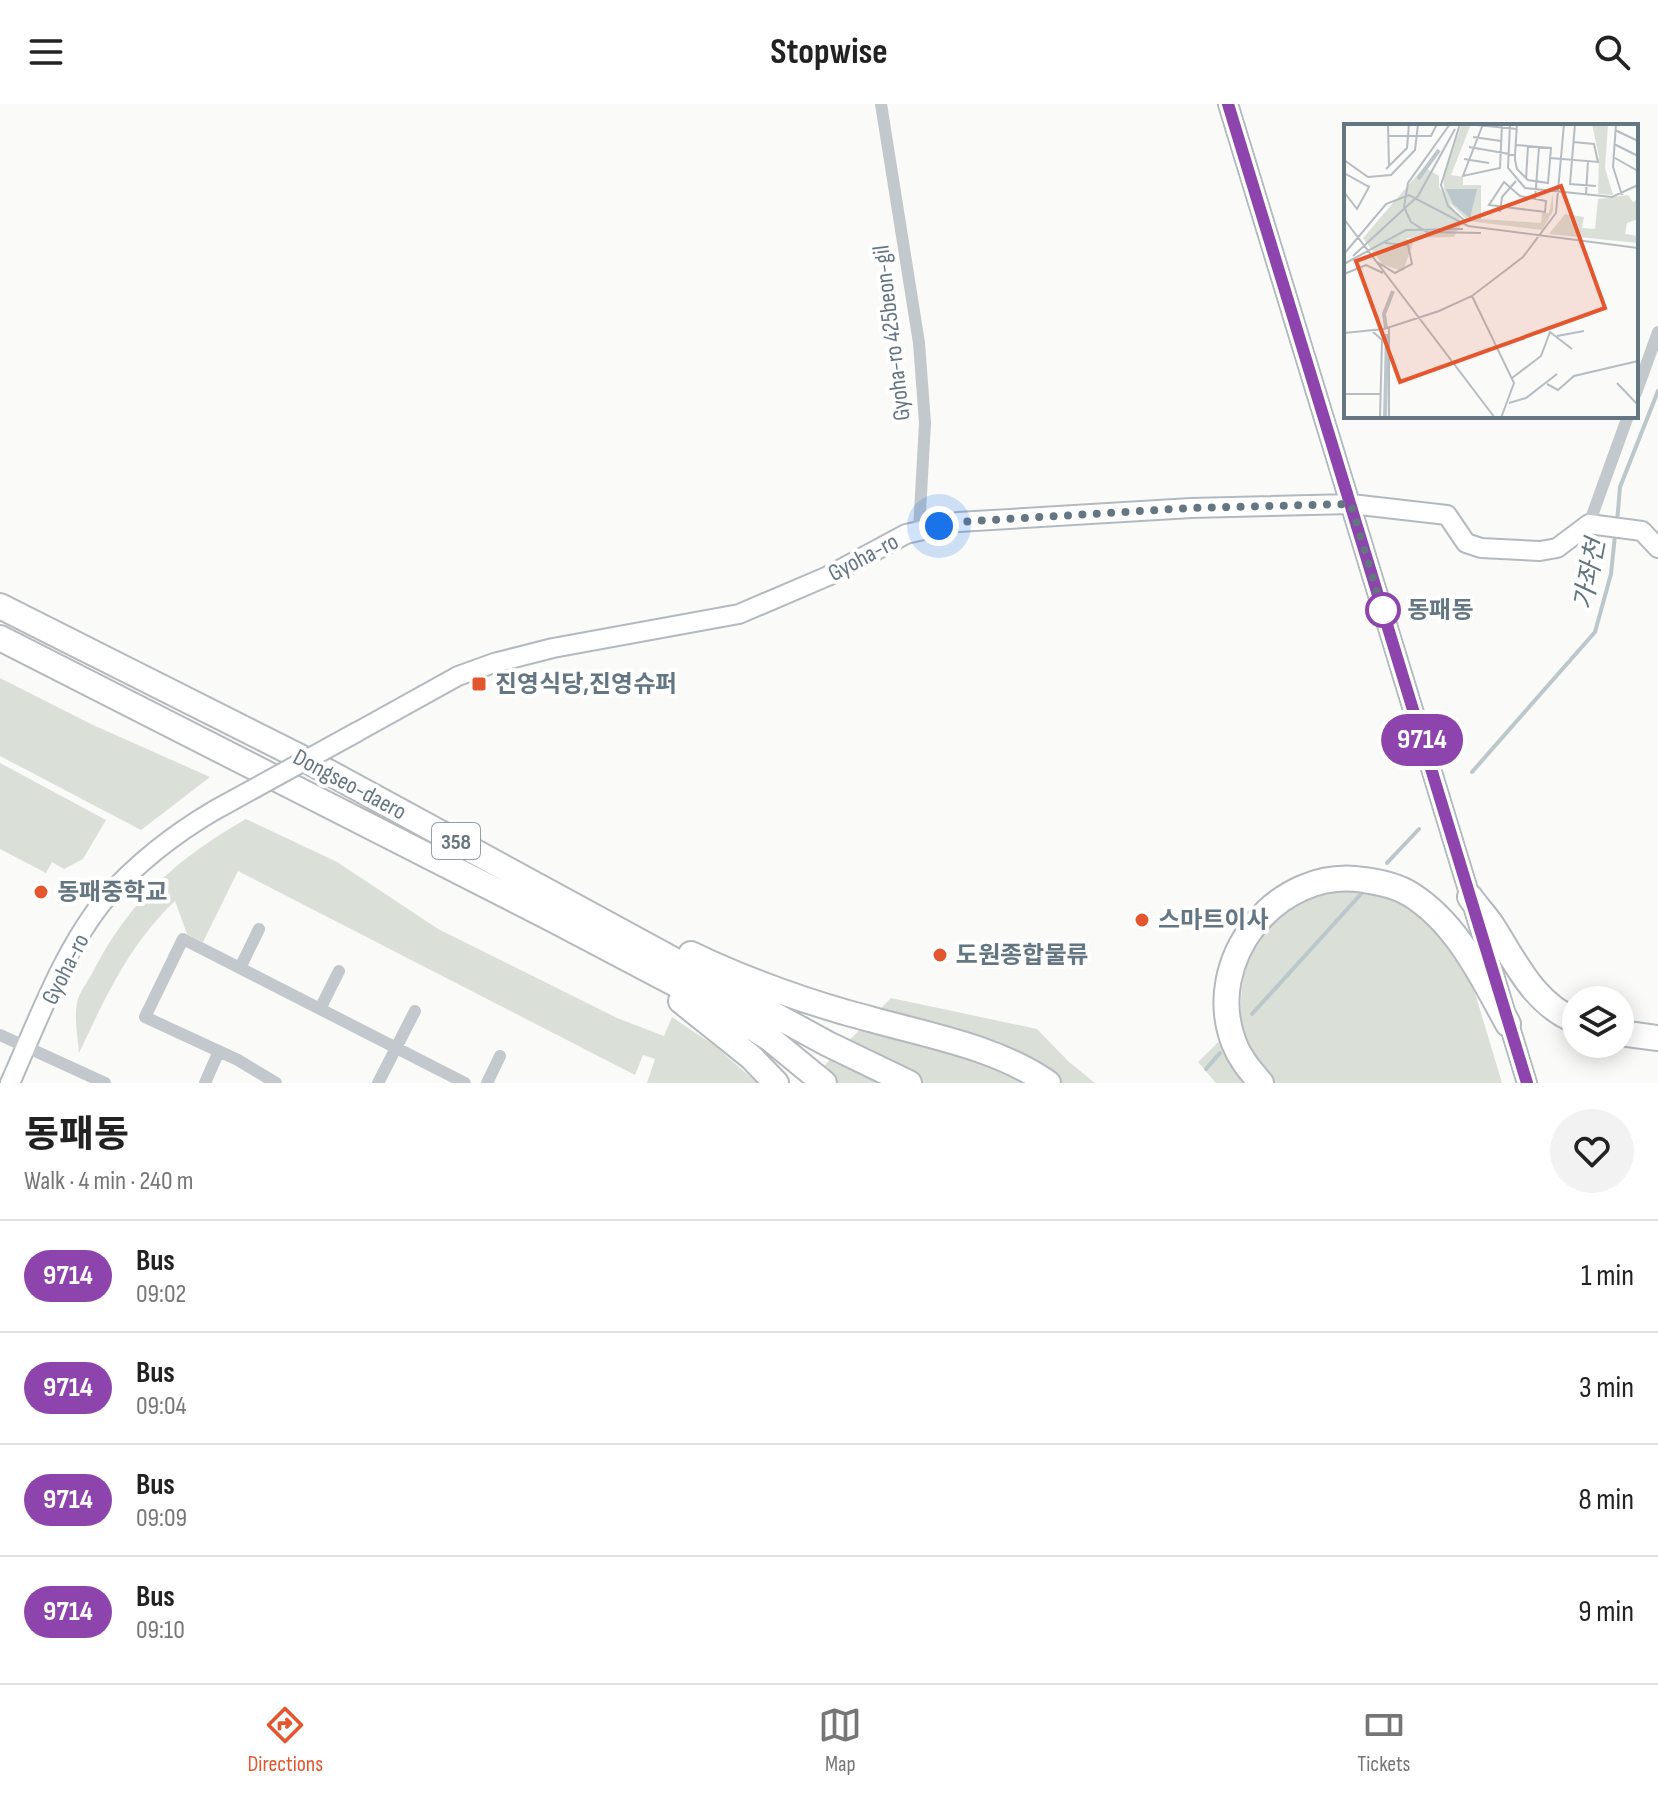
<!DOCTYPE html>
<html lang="en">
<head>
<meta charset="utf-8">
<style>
	:root { --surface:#fff; --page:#f2f2f2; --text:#222; --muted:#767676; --line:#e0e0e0; --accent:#e4572e }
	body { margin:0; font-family:"Sofia Sans Condensed","Noto Sans KR",sans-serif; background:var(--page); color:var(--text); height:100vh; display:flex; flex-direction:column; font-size:30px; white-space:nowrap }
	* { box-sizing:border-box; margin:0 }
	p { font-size:26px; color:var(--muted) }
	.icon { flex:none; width:44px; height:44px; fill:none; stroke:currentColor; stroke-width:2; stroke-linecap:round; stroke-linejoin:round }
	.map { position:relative; height:979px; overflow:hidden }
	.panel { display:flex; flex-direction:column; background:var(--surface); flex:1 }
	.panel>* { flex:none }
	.badge { padding:0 16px; border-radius:26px; font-size:28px; line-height:52px }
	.controls { position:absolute; left:1562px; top:882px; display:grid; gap:16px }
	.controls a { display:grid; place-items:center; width:72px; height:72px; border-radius:50%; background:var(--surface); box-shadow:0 4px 20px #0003; font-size:40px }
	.you { position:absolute; width:40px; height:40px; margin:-20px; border:6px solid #fff; border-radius:50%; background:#1a73e8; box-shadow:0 0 0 12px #1a73e833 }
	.map>.badge { position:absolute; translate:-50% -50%; box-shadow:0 0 0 4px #fff }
	.round { display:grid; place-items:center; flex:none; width:84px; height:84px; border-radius:42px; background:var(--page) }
	.overview { display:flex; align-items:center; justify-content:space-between; height:136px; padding:0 24px }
	h1 { font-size:38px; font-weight:700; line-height:60px }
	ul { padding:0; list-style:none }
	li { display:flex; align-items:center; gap:24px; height:112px; padding:0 24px; border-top:2px solid var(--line) }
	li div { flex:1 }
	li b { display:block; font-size:30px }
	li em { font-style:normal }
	li .badge { min-width:88px; font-weight:700; text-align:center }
	header { display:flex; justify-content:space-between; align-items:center; height:104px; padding:0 24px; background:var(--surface); font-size:36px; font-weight:700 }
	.menu { display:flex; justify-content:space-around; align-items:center; height:112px; border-top:2px solid var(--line); background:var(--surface); font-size:22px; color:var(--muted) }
	.menu a { display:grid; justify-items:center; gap:4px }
	.menu .selected { color:var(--accent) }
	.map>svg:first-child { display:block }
</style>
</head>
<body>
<header><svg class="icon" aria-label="menu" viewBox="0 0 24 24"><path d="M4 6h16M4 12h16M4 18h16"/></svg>Stopwise<svg class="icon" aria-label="search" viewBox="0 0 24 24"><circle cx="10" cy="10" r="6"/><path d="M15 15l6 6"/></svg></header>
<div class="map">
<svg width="1658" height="979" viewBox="0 0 1658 979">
	<rect width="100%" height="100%" fill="#fafaf8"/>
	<path fill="#dadfd7" d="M0,574L93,621L210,673L141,726L0,652Z
		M0,659L106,716L83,755L64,765L52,758L46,769L0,745Z
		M246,715L337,758L438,825L617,914L664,932L672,913L715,942L757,979H647L655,955L643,951L635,971L238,767L203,838L187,830L175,797C130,839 105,894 79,949C78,934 74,914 77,899C79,888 89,876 94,866C129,797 179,753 246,715Z
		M1346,782L1403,796L1452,839L1472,879L1502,979H1216L1198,958L1241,916C1239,872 1250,825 1292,800C1307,791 1329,787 1346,782Z
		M891,894L1037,925L1069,958L1095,979H807Z"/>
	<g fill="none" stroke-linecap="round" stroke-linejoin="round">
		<path stroke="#bbc7cb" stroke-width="4" d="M1617,418L1620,383L1658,287
			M1472,668L1595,528L1611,470L1615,431
			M1387,759L1419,725
			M1252,910L1361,790
			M1206,965L1220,949"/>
		<defs>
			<path id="secondary" d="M1228,0L1527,979
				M357,628L458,572L494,559L553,544L739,510L828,472L906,430L958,418L1191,404L1351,400L1447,411L1466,439L1481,444L1540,447L1557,444L1589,420L1642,427L1658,444
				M10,979C37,919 64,844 106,794C138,758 174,730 215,706"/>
			<path id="highway" d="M0,502L308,657L828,940L909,979
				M0,534L554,816L723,905L769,934L824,979
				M1470,793C1477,803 1486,812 1493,823C1516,859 1534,900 1576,917
				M691,850C745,876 811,900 870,915C930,932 996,943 1048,979
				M681,897L751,953L776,979
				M1620,929L1658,934
				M1261,979C1250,966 1240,955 1234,939C1202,856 1277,762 1364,776C1379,778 1397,782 1410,790C1457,819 1482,873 1508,920"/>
		</defs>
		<use href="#secondary" stroke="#b3babf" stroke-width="22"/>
		<use href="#highway" stroke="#b4b9bd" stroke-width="28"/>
		<path stroke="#c3c8cc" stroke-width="12" d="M881,0L919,239L925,319L919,426
			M1636,289L1658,228
			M1589,420L1628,312
			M240,864L259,825
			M320,905L339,867
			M0,931L105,979
			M205,979L219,947
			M276,979L238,956L145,913L183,835L465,979
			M378,979L415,907
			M487,979L500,952"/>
		<use href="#secondary" stroke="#fff" stroke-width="18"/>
		<use href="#highway" stroke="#fff" stroke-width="24"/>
		<defs>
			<path id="secondary-bridge" d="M215,706L357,628"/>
		</defs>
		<use href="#secondary-bridge" stroke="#b3babf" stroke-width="22" stroke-linecap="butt"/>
		<use href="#secondary-bridge" stroke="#fff" stroke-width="18"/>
	</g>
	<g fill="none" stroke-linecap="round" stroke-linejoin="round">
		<defs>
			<path id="line" d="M1228,0L1527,979"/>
		</defs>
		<use href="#line" stroke="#fff" stroke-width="18"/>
		<use href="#line" stroke="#8e44ad" stroke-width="12"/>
		<path stroke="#657683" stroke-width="8" stroke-dasharray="0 14.4" d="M939,422L958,418L1191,404L1351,400L1385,515L1383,506"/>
	</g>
	<circle fill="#fff" stroke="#8e44ad" stroke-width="4" cx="1383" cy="506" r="16"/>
	<g fill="#e4572e" stroke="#fff" stroke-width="3">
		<rect x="471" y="572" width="16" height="16" rx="4"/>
		<circle cx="41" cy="788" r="8"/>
		<circle cx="1142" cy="816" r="8"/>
		<circle cx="940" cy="851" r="8"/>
	</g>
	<g text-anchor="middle" stroke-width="8" stroke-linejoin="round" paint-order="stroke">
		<rect fill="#fff" stroke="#939fa8" stroke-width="2" x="432" y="719" width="48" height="36" rx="6"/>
		<g font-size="22" font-weight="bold" fill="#657683">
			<text x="456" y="745">358</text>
		</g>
		<g font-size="24" fill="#657683" stroke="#fff">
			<text transform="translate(891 229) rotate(-97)" y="8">Gyoha-ro 425beon-gil</text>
			<text transform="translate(863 453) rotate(-28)" y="8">Gyoha-ro</text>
			<text transform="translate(350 680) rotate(28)" y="8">Dongseo-daero</text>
			<text transform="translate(65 865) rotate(-63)" y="8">Gyoha-ro</text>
		</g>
		<g font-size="24" font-weight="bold" fill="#657683" stroke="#fff" text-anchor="start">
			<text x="1407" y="514">동패동</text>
		</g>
		<g font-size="24" font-weight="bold" fill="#657683" stroke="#fff" text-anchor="start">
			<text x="495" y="588">진영식당,진영슈퍼</text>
			<text x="57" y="796">동패중학교</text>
			<text x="1158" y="824">스마트이사</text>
			<text x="956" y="859">도원종합물류</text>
		</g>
		<g font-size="26" font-style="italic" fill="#60757c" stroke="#fff">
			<text transform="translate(1589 470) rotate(-79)" y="9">가좌천</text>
		</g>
	</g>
	<g transform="translate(1344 20)">
		<rect width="294" height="294" fill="#fafaf8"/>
		<path d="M118,0H127L107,51L119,53V61H137V95L197,99L198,89H205L209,69V87L198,106L124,97L101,74L99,51ZM248,0H264L261,44L269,71L254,70L255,33ZM80,43L95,52V63L118,98L110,113L62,114L69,119L59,147L39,141L19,114ZM284,71L289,78L294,75V95L283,99L281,110L294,112V119L205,110L221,90L240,93L238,104L251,105L254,75Z" fill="#dadfd7"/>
		<path d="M102,65H133L126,94L109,80Z" fill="#bbc7cb"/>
		<path fill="none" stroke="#bbc7cb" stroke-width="4" d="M74,55L95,26M42,204L40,190L49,167M41,294L43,210"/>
		<path fill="none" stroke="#b5bdc2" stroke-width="2" d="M44,0L45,43M106,0L64,59L60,83L67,98L83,108L137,109M116,0L97,61L104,82L121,97M139,0L119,52L156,44L158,0M166,0L164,44L181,64L268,73L294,61M231,0L226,60L252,62M272,0L269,43L278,71M133,1L173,5M271,6L294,17M44,12H87L93,0M129,13L157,17M270,20L294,32M172,21L207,24L204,59L184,56L173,45L171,36V31L173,0M125,23L171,31M206,34L254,38L250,20L229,18M271,34L294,47M120,35L145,39M0,36L24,53L47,51L71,26L74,0M42,45L63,24L65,0M0,49L25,63L13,85L0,68M182,55L184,22M160,58L176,72L202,77L201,88L145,81ZM242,70L244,37M191,76L195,23M156,88L158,73L172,57M0,95L151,294M0,130L42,80L65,71L124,102L294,124M9,132L74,72L111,5M33,138L51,149L68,140L64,121L41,119M0,140L62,106L119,105M0,150L22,141L39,149M128,172L170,259L157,294M27,206L38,216L36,294M0,209L40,205L95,187L128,172L179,133L212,89L220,0M213,212L240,207M168,254L197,232L206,208L228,225M273,259L294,281M203,260L214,266L230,252L294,237M0,270H37M165,279L182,274L213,250M45,294V203"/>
		<path fill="#e4572e" fill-opacity="0.15" stroke="#e4572e" stroke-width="4" d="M217,62L261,184L56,258L12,137Z"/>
		<rect width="294" height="294" fill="none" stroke="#657683" stroke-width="4"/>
	</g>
</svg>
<div class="controls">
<a><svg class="icon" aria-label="layers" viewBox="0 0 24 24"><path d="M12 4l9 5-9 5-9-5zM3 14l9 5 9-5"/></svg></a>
</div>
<div class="you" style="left:939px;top:422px"></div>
<b class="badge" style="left:1422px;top:636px;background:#8e44ad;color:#fff">9714</b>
</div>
<section class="panel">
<div class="overview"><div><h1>동패동</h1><p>Walk · 4 min · 240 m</p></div><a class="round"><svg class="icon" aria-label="heart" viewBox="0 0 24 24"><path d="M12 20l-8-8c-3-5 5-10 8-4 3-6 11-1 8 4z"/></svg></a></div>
<ul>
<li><span class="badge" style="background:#8e44ad;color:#fff">9714</span><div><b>Bus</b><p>09:02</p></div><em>1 min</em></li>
<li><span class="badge" style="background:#8e44ad;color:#fff">9714</span><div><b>Bus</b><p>09:04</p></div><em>3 min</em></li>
<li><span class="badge" style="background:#8e44ad;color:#fff">9714</span><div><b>Bus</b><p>09:09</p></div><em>8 min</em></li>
<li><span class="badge" style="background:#8e44ad;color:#fff">9714</span><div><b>Bus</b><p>09:10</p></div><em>9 min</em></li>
</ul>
</section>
<nav class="menu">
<a class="selected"><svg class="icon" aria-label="directions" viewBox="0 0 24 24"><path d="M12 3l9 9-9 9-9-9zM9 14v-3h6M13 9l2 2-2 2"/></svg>Directions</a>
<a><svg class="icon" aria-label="map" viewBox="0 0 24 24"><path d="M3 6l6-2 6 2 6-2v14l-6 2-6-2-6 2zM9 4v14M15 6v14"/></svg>Map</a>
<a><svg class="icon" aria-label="tickets" viewBox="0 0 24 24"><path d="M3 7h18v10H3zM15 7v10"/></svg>Tickets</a>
</nav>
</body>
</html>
